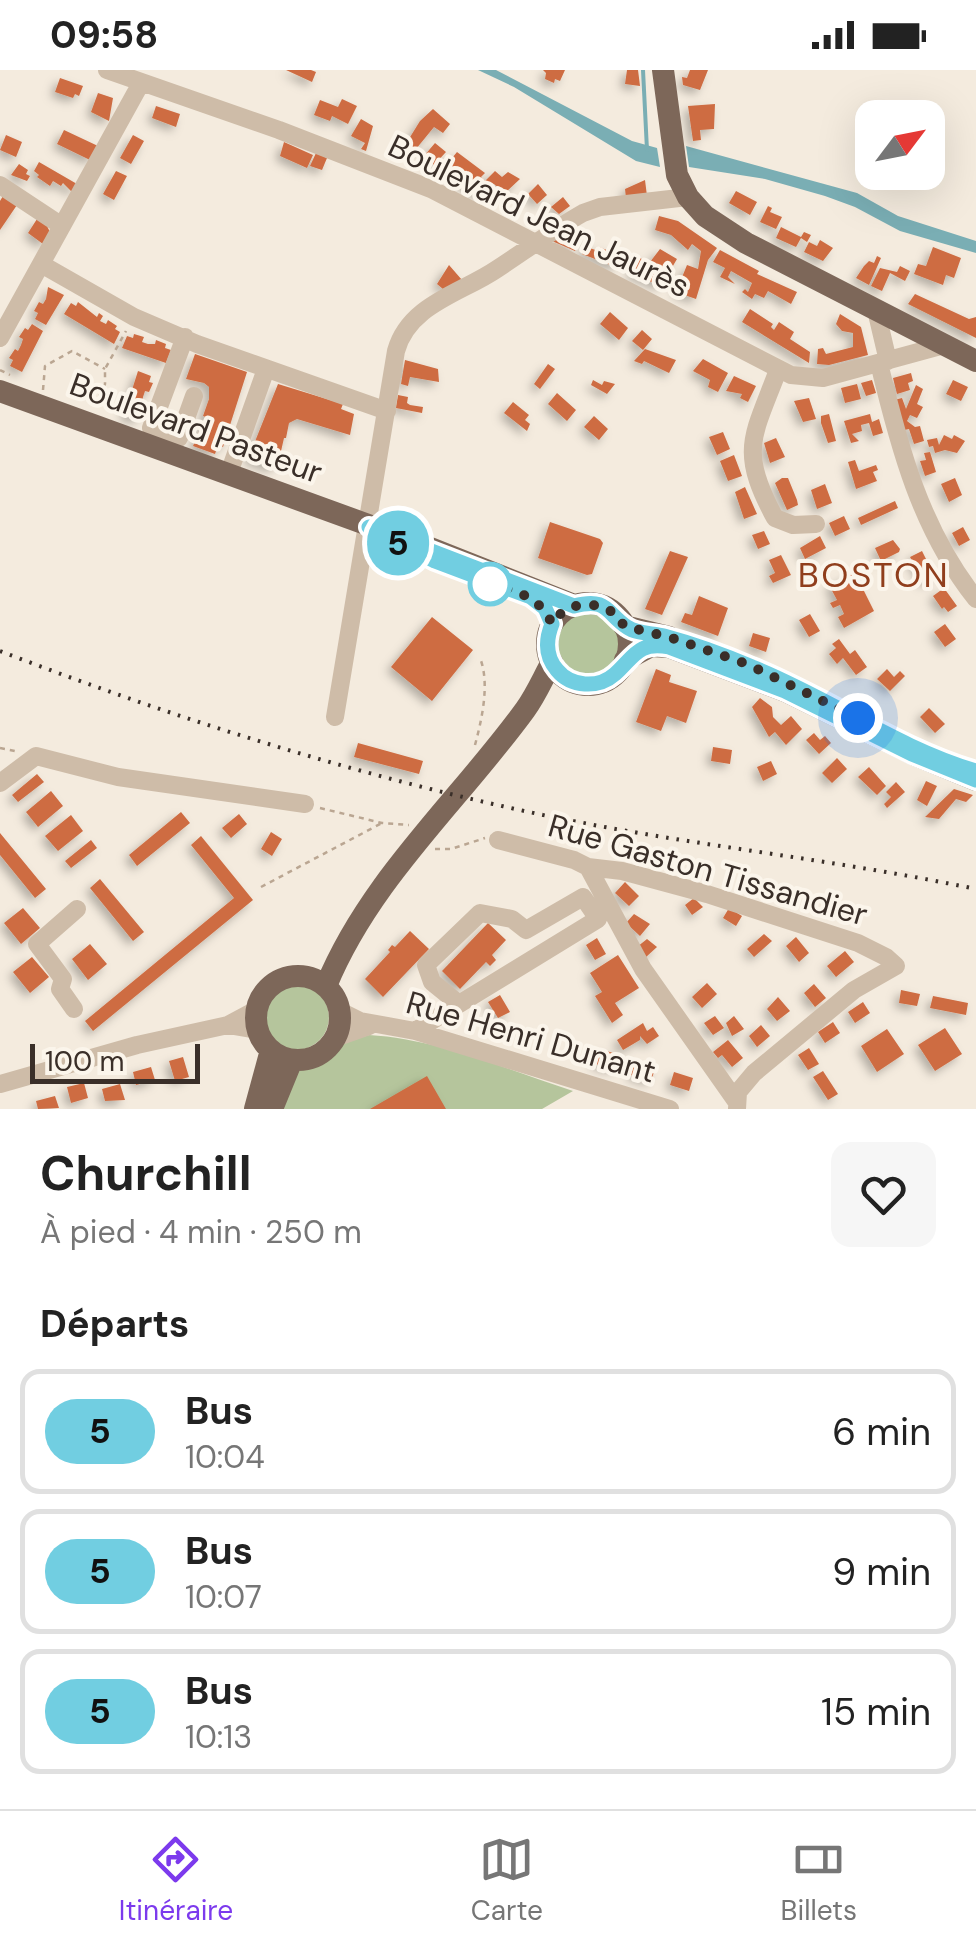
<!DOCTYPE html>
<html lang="fr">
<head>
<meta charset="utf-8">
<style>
	:root { --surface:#fff; --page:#f6f6f6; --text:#222; --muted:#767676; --line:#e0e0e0; --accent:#7c3aed }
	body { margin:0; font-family:"DM Sans",sans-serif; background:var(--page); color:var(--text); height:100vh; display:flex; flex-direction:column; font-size:38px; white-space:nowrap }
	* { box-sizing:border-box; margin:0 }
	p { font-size:32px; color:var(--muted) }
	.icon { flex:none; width:55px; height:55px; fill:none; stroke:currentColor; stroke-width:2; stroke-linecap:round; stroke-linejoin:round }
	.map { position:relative; height:1039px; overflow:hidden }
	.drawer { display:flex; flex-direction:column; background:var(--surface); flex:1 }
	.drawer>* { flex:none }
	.badge { padding:0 20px; border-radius:32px; font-size:35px; line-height:65px }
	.needle { width:65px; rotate:58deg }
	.controls { position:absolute; left:855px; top:30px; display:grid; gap:20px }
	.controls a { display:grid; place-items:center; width:90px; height:90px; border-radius:20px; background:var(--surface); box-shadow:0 10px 40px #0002; font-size:50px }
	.scale { position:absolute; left:30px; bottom:25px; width:170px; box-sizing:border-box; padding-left:10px; border:5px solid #3a2f29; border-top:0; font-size:28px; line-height:35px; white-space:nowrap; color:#3a2f29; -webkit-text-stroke:8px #fbf5eb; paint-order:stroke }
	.you { position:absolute; width:50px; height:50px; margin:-25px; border:8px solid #fff; border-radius:50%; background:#1a73e8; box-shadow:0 0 0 15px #1a73e833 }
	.map>.badge { position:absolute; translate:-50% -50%; box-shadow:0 0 0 5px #fff }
	h2 { padding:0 40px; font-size:38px; line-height:90px }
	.round { display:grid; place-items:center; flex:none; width:105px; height:105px; border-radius:20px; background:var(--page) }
	.summary { display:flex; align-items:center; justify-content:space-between; height:170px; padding:0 40px }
	h1 { font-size:48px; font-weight:700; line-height:75px }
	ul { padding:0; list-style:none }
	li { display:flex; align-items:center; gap:30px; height:125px; margin:0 20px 15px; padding:0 20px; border:5px solid var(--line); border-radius:20px }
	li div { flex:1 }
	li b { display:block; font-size:38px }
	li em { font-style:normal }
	li .badge { min-width:110px; font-weight:700; text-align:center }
	.status { display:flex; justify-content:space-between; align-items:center; height:70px; padding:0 50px; background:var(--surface); direction:ltr }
	.status svg { height:28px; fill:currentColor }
	.tab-bar { display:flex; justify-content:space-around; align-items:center; height:140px; border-top:2px solid var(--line); background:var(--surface); font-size:28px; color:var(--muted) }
	.tab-bar a { display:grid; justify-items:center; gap:5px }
	.tab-bar .on { color:var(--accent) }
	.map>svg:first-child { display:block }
</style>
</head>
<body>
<div class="status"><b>09:58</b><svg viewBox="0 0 49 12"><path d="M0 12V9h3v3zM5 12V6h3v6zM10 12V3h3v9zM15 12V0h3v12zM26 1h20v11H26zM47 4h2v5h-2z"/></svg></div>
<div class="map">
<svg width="976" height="1039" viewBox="0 0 976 1039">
	<defs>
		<filter id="shadow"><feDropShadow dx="-4.5" dy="4.5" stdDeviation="5" flood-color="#0004"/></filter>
	</defs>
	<rect width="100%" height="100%" fill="#f4ebde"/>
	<path fill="#b5c59c" d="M555 574a32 32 0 1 1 64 0a32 32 0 1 1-64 0Z
		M263 947a33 33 0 1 1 66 0a33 33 0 1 1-66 0Z
		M369,965C439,969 507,1000 573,1021L542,1039H281L295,1002L322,990L340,974Z"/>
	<path fill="#7aaeb4" d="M478,0H496L632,71L657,78L660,97L636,91L514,17Z
		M686,76L857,123L898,146L976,171V183L900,161L855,137L825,126L765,109L689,97Z"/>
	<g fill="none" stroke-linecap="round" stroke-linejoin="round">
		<path stroke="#7aaeb4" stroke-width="4" d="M643,0L647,80"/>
	</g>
	<path fill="#ce6c42" filter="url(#shadow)" d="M286,0H311L316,2L312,12Z
		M543,0H565L560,11L555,9L554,13L545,9L546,3Z
		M627,0H638L640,16L625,14Z
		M690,0H708L700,20L683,15L682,7L687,8Z
		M60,8L83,16L79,26L75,24L73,28L55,22Z
		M98,23L113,28L109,51L91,42Z
		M342,29L357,36L348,54L332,46L330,51L314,45L320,30L338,37Z
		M873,32L889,36V48H868Z
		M715,34L714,59L700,60L701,70L693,71L688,36Z
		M156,36L180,44L176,57L152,48Z
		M433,39L450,54L443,63L434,57L416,79L407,72L420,51Z
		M361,49L373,56L366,81L361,79L365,73L351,66Z
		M64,60L98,76L90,90L57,74Z
		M6,65L22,72L16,87L0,80Z
		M133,65L144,71L131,94L120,88Z
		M284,72L313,85L307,98L280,86Z
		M435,73L446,82L434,95L424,86Z
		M457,82L485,103L481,107L485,111L495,101L502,107L508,102L520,109L505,123L494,114L478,125L443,99Z
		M316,83L327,88L322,100L310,96Z
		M39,92L77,114L72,122L63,113L61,116L53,111L50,116L37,107L39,105L34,101Z
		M19,94L28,100L26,104L30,106L27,111L11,105Z
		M116,101L127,106L114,130L103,124Z
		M645,110L647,126L626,128L625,119Z
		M538,114L547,125L537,134L528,124Z
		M736,121L757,132L750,145L729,133Z
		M3,126L17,135L0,160V131Z
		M563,127L570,136L559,144L551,137Z
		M768,136L772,138L770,142L782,147L776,159L760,152Z
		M659,146L678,151L717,178L708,190L696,229L676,222L687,195L698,199L701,181L692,174L688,180L671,165L655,160Z
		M37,149L47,156L50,162L43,174L28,163Z
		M781,157L801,167L804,162L811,165L807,172L801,168L796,177L776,168Z
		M555,164L578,174L575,181L552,171Z
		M820,170L833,178L823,191L804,182L809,172L817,176Z
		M587,171L592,172L590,178L598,181L599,177L620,185L616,197L582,184Z
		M933,177L961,188L954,208L946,205L943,215L914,204L918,194L926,196Z
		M660,179L677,189L661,216L630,203L637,187L650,192Z
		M720,180L759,201L757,204L797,222L791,234L768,221L764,228L755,224L752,229L742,222L745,219L748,222L752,213L731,201L728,207L735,214L720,207L725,198L713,192Z
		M877,186L881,188L869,215L856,208L864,196L869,191L874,193Z
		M449,195L462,210L443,219L437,214Z
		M900,196L910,201L905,211L890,203L882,221L871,216L880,198L897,202Z
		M48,217L64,225L46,255L35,249L38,243L34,241L39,232L43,234L46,229Z
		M915,224L969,249L976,247V268L908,234Z
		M78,232L97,247L99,243L103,246L100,251L106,254L108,250L117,256L115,259L120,262L114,274L64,244L71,233L76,236Z
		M750,239L773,254L771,257L774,260L779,252L794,262L790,269L810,282L809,293L742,252Z
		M610,242L628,258L619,270L600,254Z
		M840,244L861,257L868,285L829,295L817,294L818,279L823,278L826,284L853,277V263L842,261L836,254Z
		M32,254L43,261L22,302L10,296L13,290L9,288L15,279L18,281L21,275L23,269L19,267L25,258L28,260Z
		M642,260L652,269L643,280L632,271Z
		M134,264L144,267L142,272L148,274H155L156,270L166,274L165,278L171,280L166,293L122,278L127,266L133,268Z
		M645,279L676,290L669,303L644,291L642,294L634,291Z
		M195,284L247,302L223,377L218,375L215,384L193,376L206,347L203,346L209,329V317L204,313L186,309Z
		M703,289L728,303L718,322L708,317L710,310L693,301Z
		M405,290L438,299L439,312L410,307L408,316L401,314Z
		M548,294L555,299L540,319L534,314Z
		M138,301L151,306L149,312L153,313L149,322L145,321L143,327L142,334L146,335L143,345L139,343L137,350L124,345Z
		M911,303L913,311L908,313L910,320L897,324L893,308Z
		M734,306L756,316L748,332L740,328L742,324L726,321Z
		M593,310L602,315L604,311L615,314L607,324L591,315Z
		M872,310L876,323L866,326L861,313Z
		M953,310L968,317L961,331L946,324Z
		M278,314L343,334L341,339L354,344L350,365L297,349L289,353L286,368H284L279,390L273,398L248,389Z
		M857,314L861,329L845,333L841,318Z
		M916,315L923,319L917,334L923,337L917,348L910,345L907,351L915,357L920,356L924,371L914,374L909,359L904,360L894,330L902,328L906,339Z
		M557,323L576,340L567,351L548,334Z
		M398,325L408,327L407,333L410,335L423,337L422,343L396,338Z
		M809,328L816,349L803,352L794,331Z
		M513,332L529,345L525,350L530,354L527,361L504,343Z
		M829,344L836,371L828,373L821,353V346Z
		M870,344L872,352L879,349L883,363L873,366L869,353L861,355L862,361L852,364L859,371L851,373L844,351Z
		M594,346L608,359L599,370L584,357Z
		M723,362L730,379L717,385L709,367Z
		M944,365L952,369L954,365L965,371L957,383L945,380L935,383L933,376L929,377L927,370L937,368L939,375Z
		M776,368L785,387L770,393L764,373Z
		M930,382L936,402L925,406L920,391L926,390L924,383Z
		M734,385L742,406L728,411L720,391Z
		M855,390L859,401L876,395L878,400L873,402L877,411L856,419L848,392Z
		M782,408H788L797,430L798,435L787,440L775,413Z
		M955,408L962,425L949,432L941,414Z
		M825,414L832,433L817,439L811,420Z
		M745,417L757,444L744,449L735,422Z
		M895,431L898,438L861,455L858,448Z
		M844,446L850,459L835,466L829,453Z
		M550,452L600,469L603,473L592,504L587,505L538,488Z
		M963,457L970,470L959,476L952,463Z
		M764,461L770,474L758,479L752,465Z
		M820,466L826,478L805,489L800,478Z
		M893,470L900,479L899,482L881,491L875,478Z
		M670,481L688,487L662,545L645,539Z
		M922,481L935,507L924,513L910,487Z
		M781,485L791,505L773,513L769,506L775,503L769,490Z
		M855,503L874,541L844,558L838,547L844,544L840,535L833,538L830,533L837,530L829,515Z
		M944,518L957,536L948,542L944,537L942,539L933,526Z
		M699,526L728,538L718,566L681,552L685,543L692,545Z
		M810,544L820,561L809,567L799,550Z
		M432,547L473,580L432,631L391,597Z
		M945,554L956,569L945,577L934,562Z
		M753,563L770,568L766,582L749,576Z
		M839,569L850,584L855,580L867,597L856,605L843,588L837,594L829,584L836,578L832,574Z
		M656,599L671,605L669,612L697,621L686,653L667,646L661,661L636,652Z
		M887,599L894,607L900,601L905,606L890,621L877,609Z
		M760,628L772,637L773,647L781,655L791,646L802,659L786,675L775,662L769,667L752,637Z
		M929,638L945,654L935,663L920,647Z
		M814,663L820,670L825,666L831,673L819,684L806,670Z
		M358,673L423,691L419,704L354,687Z
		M713,677L732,680L730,694L711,691Z
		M837,688L847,699L832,713L822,703Z
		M771,691L777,704L763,711L757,697Z
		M869,697L886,716L877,725L858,707Z
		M37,704L44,712L18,732L12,725Z
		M926,711L937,716L927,736L917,730Z
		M896,712L905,722L887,738L884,734L891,727L886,722Z
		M954,719L973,725L966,732L956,729L939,749L925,747Z
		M51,721L63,736L38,757L26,742Z
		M181,742L190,753L137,796L129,785Z
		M239,744L247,754L231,768L222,758Z
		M71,745L83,761L58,781L45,766Z
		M271,762L282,769L272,786L261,779Z
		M0,763L46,819L35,828L0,785Z
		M201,766L253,830L93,961L85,951L234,828L191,775Z
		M91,770L97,778L71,798L65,791Z
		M100,809L144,862L133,871L90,818Z
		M625,812L639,826L629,836L615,823Z
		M694,828L703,837L692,845L685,835Z
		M23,838L40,858L21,874L4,853Z
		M729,838L742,846L736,856L723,848Z
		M634,844L650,854L640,866L626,853Z
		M488,853L506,870L492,885L496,890L490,896L486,892L460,919L442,901Z
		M410,861L429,879L383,927L365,909L390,882L388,880L392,875L395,877Z
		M764,864L772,871L754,887L747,879Z
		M796,867L809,883L799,892L786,876Z
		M597,868L606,884L595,890L586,875Z
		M647,869L657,877L646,887L637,877Z
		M90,874L107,894L88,910L72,889Z
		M845,881L854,892L836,907L827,896Z
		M618,885L639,918L615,933L623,945L612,953L595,926L602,922L590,903Z
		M32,887L49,907L30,923L13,902Z
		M707,913L717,924L702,938L692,927Z
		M814,914L826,928L815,937L804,923Z
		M901,920L920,924L917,936L899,933Z
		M500,925L510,942L498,948L488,932Z
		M933,926L968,933L966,945L930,938Z
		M778,927L790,941L777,951L767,939Z
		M863,932L870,943L855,953L848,942Z
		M715,946L724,958L713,965L704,953Z
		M734,946L744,959L732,966L726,953Z
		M833,952L840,963L825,973L818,962Z
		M643,953L647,961L653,957L659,966L647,974L640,966V970L623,980L617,970Z
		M761,955L770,966L757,977L749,966Z
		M945,958L962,984L935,1001L918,975Z
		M887,959L904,984L877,1002L861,976Z
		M728,970L743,988L732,997L722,985L718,988L713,982Z
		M809,978L819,994L808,1000L798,985Z
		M600,979L620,985L615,999L595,994Z
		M183,987L189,1007L175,1011L169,991Z
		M635,992L655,999L651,1011L631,1005Z
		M151,997L155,1010L136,1015L133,1002Z
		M823,1001L838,1024L828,1030L813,1007Z
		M674,1002L693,1008L689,1021L670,1015Z
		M427,1006L446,1039H370Z
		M84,1013L88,1028L71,1033L67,1017Z
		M120,1014L125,1030L105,1031L102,1019Z
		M55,1026L59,1038L38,1039L36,1031Z"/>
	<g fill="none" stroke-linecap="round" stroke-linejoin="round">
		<path stroke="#baa692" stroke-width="2.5" stroke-dasharray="5 5" stroke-linecap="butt" d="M0,300L10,305
			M43,320L45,296L72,281L105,299
			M95,335L105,314V299L126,261
			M475,675C482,649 490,613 480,588
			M0,678L15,681
			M320,738L382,753L409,755
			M435,779H451L485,768
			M261,817L382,753"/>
		<path stroke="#cebca8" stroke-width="18" d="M107,0L279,60L431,119L791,305L823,308L944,275
			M0,115L62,156
			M41,194L134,247L197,274L387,341
			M876,240L888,291
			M185,267L151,358L179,368L194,326
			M0,268L141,13
			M879,293C899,377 921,460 976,529
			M778,300C753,367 738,380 775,448L793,455L816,454
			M229,403L266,299
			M335,647L396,281C409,234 462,223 497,199C526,180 553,160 583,143L600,137L688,127
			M0,713L36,686L118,707L305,734
			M498,770L574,790L588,797L622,801L707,824L858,873L886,887L896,896L854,920L754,1003L738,1022L737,1039
			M588,797L643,899L736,1031
			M74,939L60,919L63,909L37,874L77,839
			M340,941L360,951L415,961L670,1039
			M228,955L257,960
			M415,961L598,849L583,827L526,860L512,849L480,843L426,895L432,912L459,934
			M335,968L369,956
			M0,1014L137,975L228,955L256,940"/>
		<path stroke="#7d6759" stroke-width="22" d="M663,0L677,105L688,127L705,146L746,173L976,291
			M0,321L415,472L574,535
			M547 574a41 41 0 1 1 82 0a41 41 0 1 1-82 0Z
			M624,556L669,567
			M625,590L651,576L669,577L785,621L913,684L976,710
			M256 948a42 42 0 1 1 84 0a42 42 0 1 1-84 0Z
			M326,916C370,809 458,732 525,640C536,625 543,608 552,592
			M255,1039L271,980
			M272,1039L292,990"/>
		<path stroke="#3a2f29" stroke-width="4" stroke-dasharray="2.5 8" stroke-linecap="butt" d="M0,581C176,649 358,706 543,745C686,775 833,789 976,819"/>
	</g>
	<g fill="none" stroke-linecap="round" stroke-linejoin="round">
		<defs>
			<path id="line" d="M976,701C897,678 828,627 752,597C724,585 694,574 664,566C653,563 637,564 627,557C606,543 608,527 574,536L369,457L435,491L531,527L545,538L552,554C546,569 545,586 557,600C571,617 598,619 615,604C634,587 638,571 669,577L785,621L912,684L976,710"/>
		</defs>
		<use href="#line" stroke="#fff" stroke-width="22"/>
		<use href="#line" stroke="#71cee1" stroke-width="15"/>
		<path stroke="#3a2f29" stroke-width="10" stroke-dasharray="0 18" d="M490,514C517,521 540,527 552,554L562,542L574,536L599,535L616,544L624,556L672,568L747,594L858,648"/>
	</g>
	<circle fill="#fff" stroke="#71cee1" stroke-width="5" cx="490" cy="514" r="20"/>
	<g text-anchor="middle" stroke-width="8" stroke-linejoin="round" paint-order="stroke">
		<g font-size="32" fill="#3a2f29" stroke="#fbf5eb">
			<text transform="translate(539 146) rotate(26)" y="11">Boulevard Jean Jaurès</text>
			<text transform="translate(196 358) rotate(20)" y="11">Boulevard Pasteur</text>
			<text transform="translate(708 800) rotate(16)" y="11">Rue Gaston Tissandier</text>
			<text transform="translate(531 967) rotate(16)" y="11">Rue Henri Dunant</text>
		</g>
		<g font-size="35" letter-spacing="2.5" fill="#903e1c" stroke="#fbf5eb">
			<text x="874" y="517">BOSTON</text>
		</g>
	</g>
</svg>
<div class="controls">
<a><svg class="needle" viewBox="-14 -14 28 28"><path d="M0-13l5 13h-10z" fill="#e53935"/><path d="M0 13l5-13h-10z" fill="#767676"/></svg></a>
</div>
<div class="scale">100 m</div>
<div class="you" style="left:858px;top:648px"></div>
<b class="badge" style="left:398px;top:473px;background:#71cee1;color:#111">5</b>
</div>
<section class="drawer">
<div class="summary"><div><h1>Churchill</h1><p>À pied · 4 min · 250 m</p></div><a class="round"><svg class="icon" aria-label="heart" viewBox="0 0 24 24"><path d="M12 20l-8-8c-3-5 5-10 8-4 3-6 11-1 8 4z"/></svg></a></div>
<h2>Départs</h2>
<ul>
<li><span class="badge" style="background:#71cee1;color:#111">5</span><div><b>Bus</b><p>10:04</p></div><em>6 min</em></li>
<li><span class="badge" style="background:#71cee1;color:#111">5</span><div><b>Bus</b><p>10:07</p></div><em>9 min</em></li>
<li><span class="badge" style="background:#71cee1;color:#111">5</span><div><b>Bus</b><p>10:13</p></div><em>15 min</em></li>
</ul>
</section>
<nav class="tab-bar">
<a class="on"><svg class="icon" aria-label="directions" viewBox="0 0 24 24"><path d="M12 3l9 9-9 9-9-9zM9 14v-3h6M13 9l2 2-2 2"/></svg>Itinéraire</a>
<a><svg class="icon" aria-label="map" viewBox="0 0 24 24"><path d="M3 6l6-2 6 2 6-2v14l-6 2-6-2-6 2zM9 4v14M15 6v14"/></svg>Carte</a>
<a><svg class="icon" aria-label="tickets" viewBox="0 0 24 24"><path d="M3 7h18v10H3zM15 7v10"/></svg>Billets</a>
</nav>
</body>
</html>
